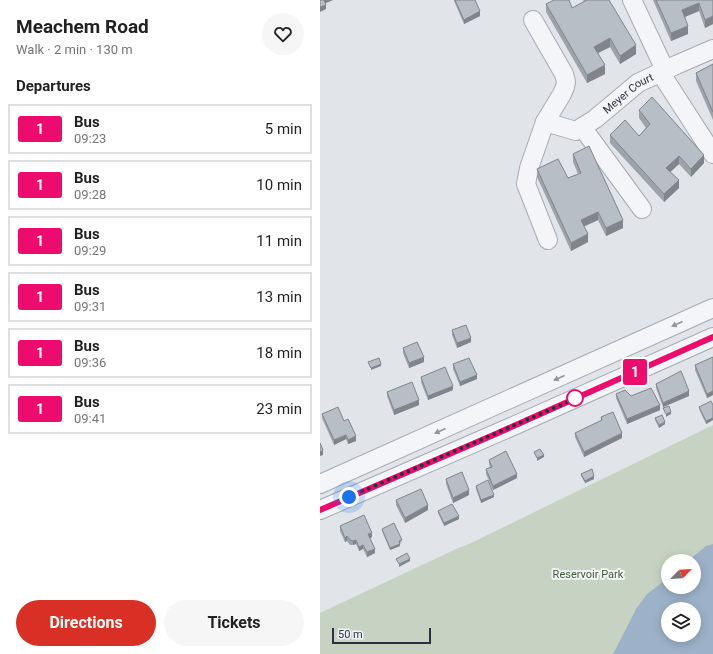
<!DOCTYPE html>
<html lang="en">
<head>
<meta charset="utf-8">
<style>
	:root { --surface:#fff; --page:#f6f6f6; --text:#222; --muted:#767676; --line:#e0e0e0; --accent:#d93025 }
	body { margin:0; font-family:Roboto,sans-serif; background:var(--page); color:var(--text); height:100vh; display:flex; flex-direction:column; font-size:15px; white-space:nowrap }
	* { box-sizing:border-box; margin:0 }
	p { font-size:13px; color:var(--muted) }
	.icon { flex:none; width:22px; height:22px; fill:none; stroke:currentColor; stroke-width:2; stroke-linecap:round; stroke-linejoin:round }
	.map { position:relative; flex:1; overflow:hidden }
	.drawer { display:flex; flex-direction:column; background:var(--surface); width:320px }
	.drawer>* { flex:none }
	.badge { padding:0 8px; border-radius:3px; font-size:14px; line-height:26px }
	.needle { width:26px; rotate:66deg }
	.buttons { position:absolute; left:341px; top:554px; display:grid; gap:8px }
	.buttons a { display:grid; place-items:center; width:40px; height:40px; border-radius:50%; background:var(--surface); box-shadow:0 2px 10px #0003; font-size:20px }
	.scale { position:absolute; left:12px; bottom:10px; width:99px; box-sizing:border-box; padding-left:4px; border:2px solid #2a3241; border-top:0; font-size:11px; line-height:14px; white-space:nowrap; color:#2a3241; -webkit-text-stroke:3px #f1f3f7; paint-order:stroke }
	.you { position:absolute; width:20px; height:20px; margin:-10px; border:3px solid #fff; border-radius:50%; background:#1a73e8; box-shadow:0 0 0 6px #1a73e833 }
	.map>.badge { position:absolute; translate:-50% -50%; box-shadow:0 0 0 2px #fff }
	h2 { padding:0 16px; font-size:15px; line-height:36px }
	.round { display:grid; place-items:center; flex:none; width:42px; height:42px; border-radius:21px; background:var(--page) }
	.headline { display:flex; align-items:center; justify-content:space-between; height:68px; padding:0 16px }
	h1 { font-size:19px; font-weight:700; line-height:30px }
	.button { display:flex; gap:8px; margin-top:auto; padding:8px 16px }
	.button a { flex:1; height:46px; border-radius:24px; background:var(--accent); color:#fff; font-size:16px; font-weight:700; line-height:46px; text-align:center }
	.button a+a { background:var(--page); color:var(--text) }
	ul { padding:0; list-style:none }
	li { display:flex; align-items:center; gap:12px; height:50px; margin:0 8px 6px; padding:0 8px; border:2px solid var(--line); border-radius:0px }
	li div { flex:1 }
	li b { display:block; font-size:15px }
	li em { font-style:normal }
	li .badge { min-width:44px; font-weight:700; text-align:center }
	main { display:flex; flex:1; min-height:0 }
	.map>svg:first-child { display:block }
</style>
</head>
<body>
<main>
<section class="drawer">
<div class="headline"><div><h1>Meachem Road</h1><p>Walk · 2 min · 130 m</p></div><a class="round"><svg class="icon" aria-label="heart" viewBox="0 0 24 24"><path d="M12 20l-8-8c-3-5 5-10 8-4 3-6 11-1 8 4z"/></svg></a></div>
<h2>Departures</h2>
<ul>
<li><span class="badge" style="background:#ed0b6d;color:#fff">1</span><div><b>Bus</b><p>09:23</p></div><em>5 min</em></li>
<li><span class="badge" style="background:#ed0b6d;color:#fff">1</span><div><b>Bus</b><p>09:28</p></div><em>10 min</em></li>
<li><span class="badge" style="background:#ed0b6d;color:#fff">1</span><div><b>Bus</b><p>09:29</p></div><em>11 min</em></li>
<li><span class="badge" style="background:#ed0b6d;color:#fff">1</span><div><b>Bus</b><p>09:31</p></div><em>13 min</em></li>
<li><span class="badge" style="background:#ed0b6d;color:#fff">1</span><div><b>Bus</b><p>09:36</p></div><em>18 min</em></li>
<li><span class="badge" style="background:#ed0b6d;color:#fff">1</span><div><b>Bus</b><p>09:41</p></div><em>23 min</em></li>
</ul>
<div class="button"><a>Directions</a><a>Tickets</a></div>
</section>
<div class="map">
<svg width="393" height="654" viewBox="0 0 393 654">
	<rect width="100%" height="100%" fill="#e1e4e9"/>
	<path fill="#c7d3c2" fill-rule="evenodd" d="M393,425V654H0V613L136,549L149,544ZM348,561H374V587H348ZM348,609H374V635H348Z"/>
	<path fill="#9db2c9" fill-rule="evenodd" d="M393,544V654H293L309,623L316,609L327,594L348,578V587H374V561H368L386,546ZM348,609H374V635H348Z"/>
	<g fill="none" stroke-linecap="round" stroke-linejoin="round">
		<defs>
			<g id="minor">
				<path d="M312,0L345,70"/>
				<path d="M213,20L244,74L246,82L245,87L242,94L225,122L209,168L206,184L228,240"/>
				<path d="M340,72L393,154"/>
				<path id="s1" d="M225,122L256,131L275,119L318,83L356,65L393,49"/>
				<path d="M262,127L322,209"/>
				<path d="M0,484L393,308"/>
				<path d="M0,510L191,427L393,337"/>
			</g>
		</defs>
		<use href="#minor" stroke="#a6abb3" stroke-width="20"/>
		<use href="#minor" stroke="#f4f5f8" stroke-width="18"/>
	</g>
	<path fill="#9ea3aa" d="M134,0H155L160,16L144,24L134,1Z
		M263,0H289L316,54L300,64L290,47L278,53L285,74L267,83L226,12V4L252,8L264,2Z
		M333,0H393V24L385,28L379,11L365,17L368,34L351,41Z
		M393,64V120L376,81V73Z
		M319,110L384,163L371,177L359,164L350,172L359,188L344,202L290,143V135L319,136L326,128L319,118Z
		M253,154L303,228L286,236L278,220L264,226L268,242L251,251L217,177V169L248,178L258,174L253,162Z
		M132,330L151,342L137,348L132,335Z
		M83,348L104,362L89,368L83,353Z
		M393,357V395L387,398L375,370V365Z
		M133,364L157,379L140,386L133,369Z
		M101,377L133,390L108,400L101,382Z
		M336,384L369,396L343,407L336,388Z
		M67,392L99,405L74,415L67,396Z
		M296,394L311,396L340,410L307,424L296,398Z
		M393,405V420L386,424L379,409V407Z
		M2,414L24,421L36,441L28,444L26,439L14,445L2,418Z
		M281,417L302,438L264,457L255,437V433L281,421Z
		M335,418L345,424L339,428L335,420Z
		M169,460L197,478L173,490L166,474V469L170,467L169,464Z
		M261,474L274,479L265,483L261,476Z
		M126,479L149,495L133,503L126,484Z
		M156,486L174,497L161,503L156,489Z
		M76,500L108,510L85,523L76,505Z
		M118,511L139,519L124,526L118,513Z
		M20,526L52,537L50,538L55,553L47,557L43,549L39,551L36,544L33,545H30L27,541L25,542L20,531Z
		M62,529L82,542L80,543V546L70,550L62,531Z"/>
	<path fill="#81858b" d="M4,0H13L4,4Z
		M379,3V11L362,18V10Z
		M6,5V9L0,12V7Z
		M160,11V16L144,24V20Z
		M393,16V24L385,28V20Z
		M368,26V34L351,41V33Z
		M290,38V47L274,55V47Z
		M316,45V54L300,64V56Z
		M285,65V74L267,83V75Z
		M384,155V163L371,177V169Z
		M359,156V164L346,176V168Z
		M359,180V188L344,202V194Z
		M278,212V220L261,228V220Z
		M303,220V228L286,236V228Z
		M268,234V242L251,251V243Z
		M151,338V342L137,348V343Z
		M104,357V362L89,368V363Z
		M61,364V366L51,370V368Z
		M157,375V379L140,386V382Z
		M133,386V390L108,400V396Z
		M369,391V396L343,407V403Z
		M393,391V395L387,398V394Z
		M99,400V405L74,415V410Z
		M340,405V410L307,424V419Z
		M351,412V414L346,417V414Z
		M393,418V420L386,424V421Z
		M345,422V424L339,428V425Z
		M302,433V438L264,457V452Z
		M26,435V439L14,445V440Z
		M36,436V441L28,444V440Z
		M3,450V455L0,456V452Z
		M224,455V457L217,461V458Z
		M197,474V478L173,490V486Z
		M274,476V479L265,483V481Z
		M149,490V495L133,503V498Z
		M174,495V497L161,503V500Z
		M108,505V510L85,523V518Z
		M139,516V519L124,526V523Z
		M52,533V537L48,539V534Z
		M27,536V541L25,542V538Z
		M36,540V544L33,545V541Z
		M80,544V546L70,550V548Z
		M43,545V549L39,551V547Z
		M55,549V553L47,557V552Z
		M90,559V561L79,567V564Z"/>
	<path fill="#b8bec6" stroke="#81858b" d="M0,0H4L6,5L0,7Z
		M135,0H155L160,11L144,20Z
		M234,0H249L252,8L267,0H289L316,45L300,56L290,38L274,47L285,65L267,75L226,4Z
		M336,0H393V16L385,20L379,3L362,10L368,26L351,33Z
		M393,64V112L376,73Z
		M332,97L384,155L371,169L359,156L346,168L359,180L344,194L290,135L305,120L319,136L330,124L319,110Z
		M269,146L303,220L286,228L278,212L261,220L268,234L251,243L217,169L238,159L248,178L261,173L253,154Z
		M146,325L151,338L137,343L132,330Z
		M97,342L104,357L89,363L83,348Z
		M393,357V391L387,394L375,365Z
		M59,358L61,364L51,368L48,362Z
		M149,358L157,375L140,382L133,364Z
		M125,367L133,386L108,396L101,377Z
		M361,371L369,391L343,403L336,384Z
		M92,382L99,400L74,410L67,392Z
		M331,388L340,405L307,419L296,394L305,390L311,396Z
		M391,401L393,405V418L386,421L379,407Z
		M349,406L351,412L346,414L343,408Z
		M18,407L24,421L28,419L36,436L28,440L26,435L14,440L2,414Z
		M293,412L302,433L264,452L255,433L282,420L281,417Z
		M342,415L345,422L339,425L335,418Z
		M0,443L3,450L0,452Z
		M220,449L224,455L217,458L214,452Z
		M186,451L197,474L173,486L166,469L172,467L169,460Z
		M272,469L274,476L265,481L261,474Z
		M142,472L149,490L133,498L126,479Z
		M168,480L174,495L161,500L156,486Z
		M101,489L108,505L85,518L76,500Z
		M132,504L139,516L124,523L118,511Z
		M44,515L52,533L48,534L55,549L47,552L43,545L39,547L36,540L33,541L30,540L27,536L25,538L20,526Z
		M74,523L82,540L79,541L80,544L70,548L62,529Z
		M87,553L90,559L79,564L76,559Z"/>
	<defs><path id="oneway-solid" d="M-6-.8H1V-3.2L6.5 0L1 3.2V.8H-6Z"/></defs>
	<g fill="#8f949c">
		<use href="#oneway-solid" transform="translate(357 324) rotate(156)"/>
		<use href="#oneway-solid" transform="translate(239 378) rotate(156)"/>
		<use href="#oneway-solid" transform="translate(120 431) rotate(156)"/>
	</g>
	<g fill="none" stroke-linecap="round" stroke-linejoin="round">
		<defs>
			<path id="line" d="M0,510L178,433L393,337"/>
		</defs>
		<use href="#line" stroke="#fff" stroke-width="9"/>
		<use href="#line" stroke="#ed0b6d" stroke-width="6"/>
		<path stroke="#2a3241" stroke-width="4" stroke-dasharray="0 7.2" d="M29,497L257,398H255"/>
	</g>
	<circle fill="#fff" stroke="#ed0b6d" stroke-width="2" cx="255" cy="398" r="8"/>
	<g text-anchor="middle" stroke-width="4" stroke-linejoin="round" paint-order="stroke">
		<g font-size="11" fill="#2a3241" stroke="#f1f3f7">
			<text dy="4" stroke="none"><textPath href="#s1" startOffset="97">Meyer Court</textPath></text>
		</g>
		<g font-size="11" fill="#3e5c37" stroke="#f1f3f7">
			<text x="268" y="578">Reservoir Park</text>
		</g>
	</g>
</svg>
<div class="buttons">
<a><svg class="needle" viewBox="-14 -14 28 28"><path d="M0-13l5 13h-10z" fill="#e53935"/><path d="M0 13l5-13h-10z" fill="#767676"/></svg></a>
<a><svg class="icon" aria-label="layers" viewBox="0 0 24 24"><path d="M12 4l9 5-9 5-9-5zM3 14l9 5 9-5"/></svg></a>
</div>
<div class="scale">50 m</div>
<div class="you" style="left:29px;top:497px"></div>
<b class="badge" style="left:315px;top:372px;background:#ed0b6d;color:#fff">1</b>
</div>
</main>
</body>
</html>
